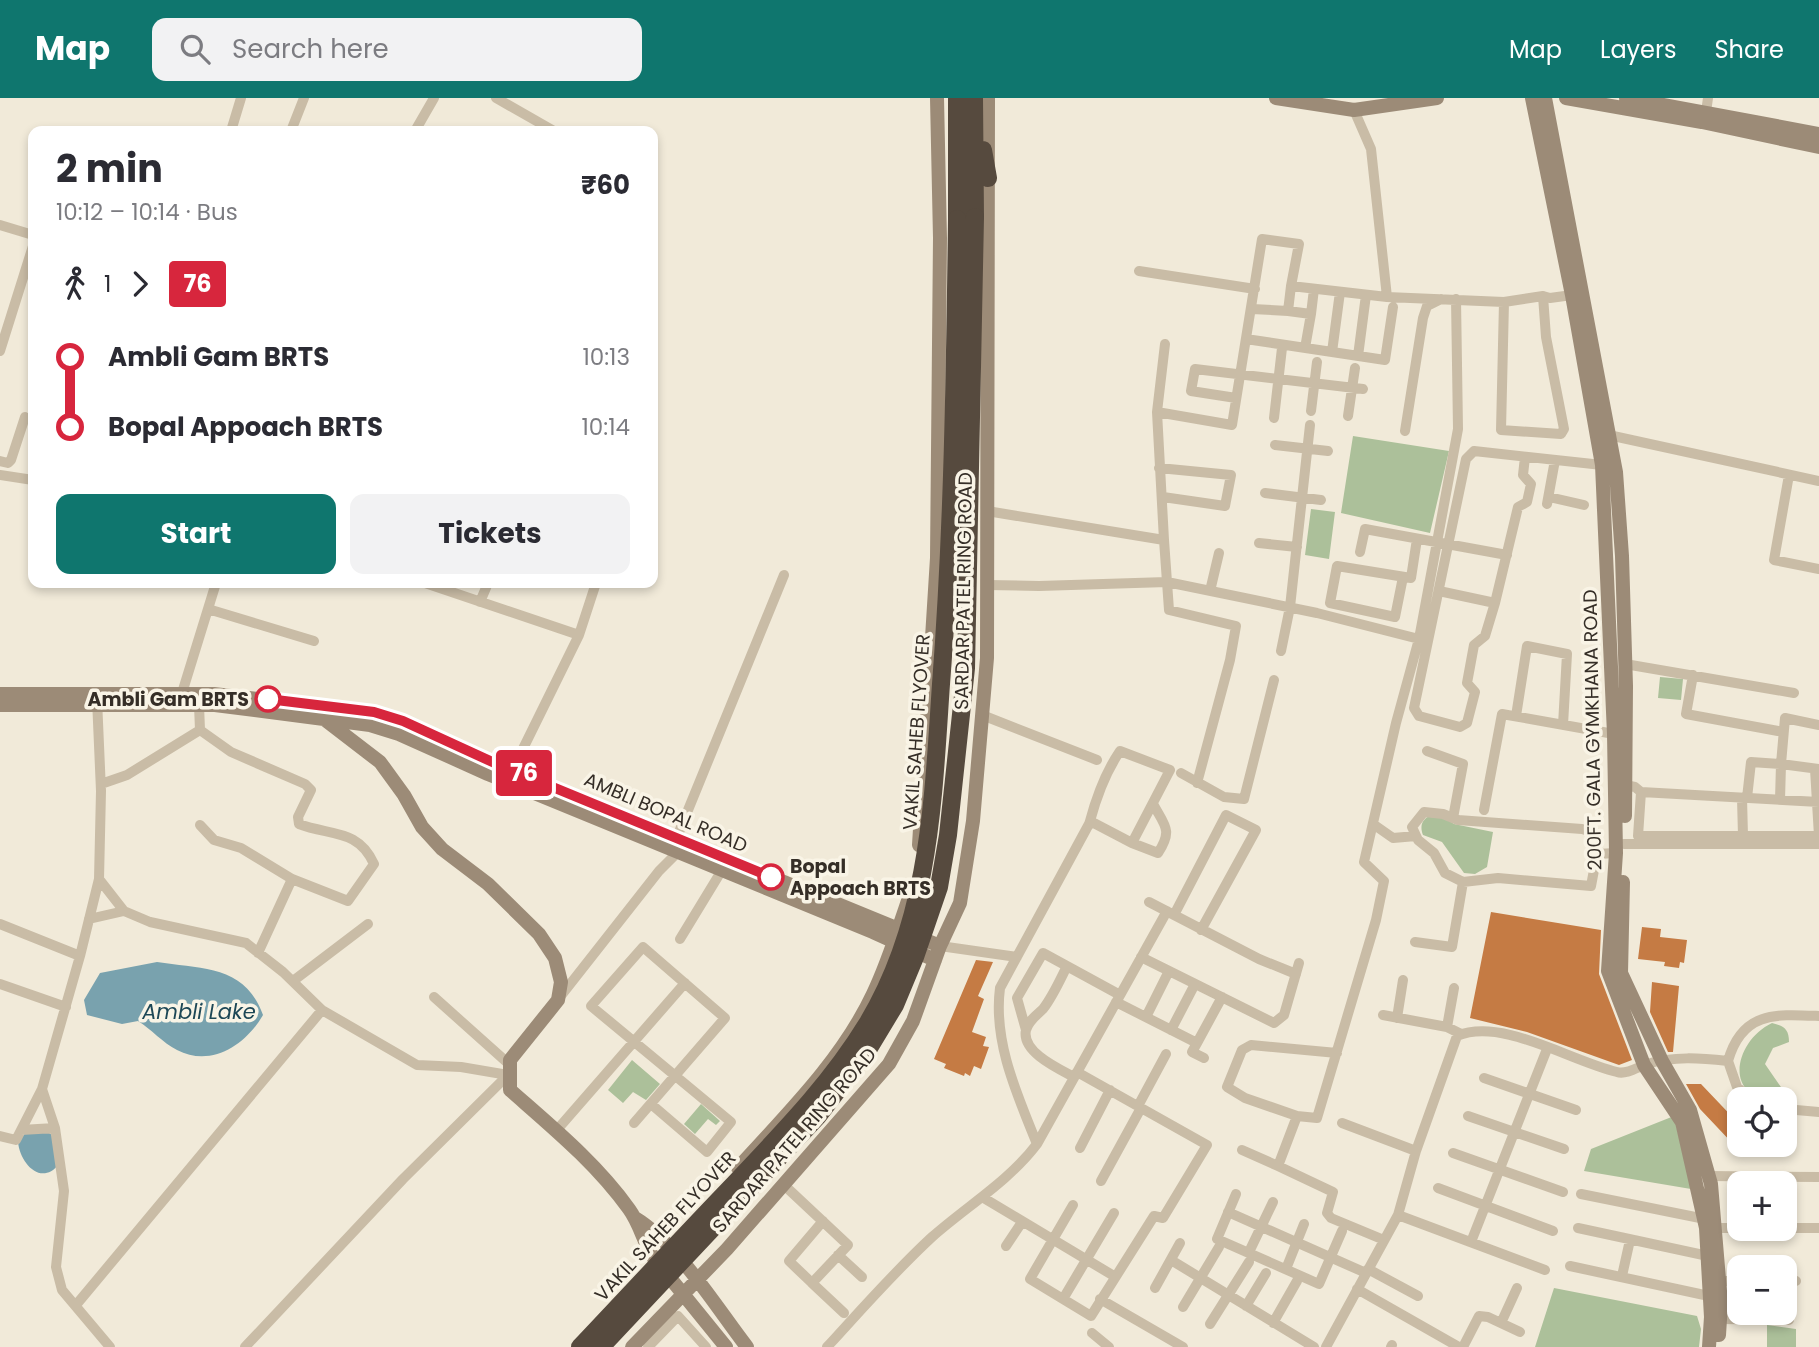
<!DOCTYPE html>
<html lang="en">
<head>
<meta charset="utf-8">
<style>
	:root { --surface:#fff; --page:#f2f2f3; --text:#2b2b33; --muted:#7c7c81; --accent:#0f766e }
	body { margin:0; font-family:Poppins,sans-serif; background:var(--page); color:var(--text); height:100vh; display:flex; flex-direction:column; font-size:26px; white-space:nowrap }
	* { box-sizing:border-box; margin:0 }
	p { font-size:23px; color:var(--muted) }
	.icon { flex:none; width:38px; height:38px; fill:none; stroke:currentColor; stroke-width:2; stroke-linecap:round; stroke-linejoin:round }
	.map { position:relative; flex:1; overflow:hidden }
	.panel { position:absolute; left:28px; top:28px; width:630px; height:462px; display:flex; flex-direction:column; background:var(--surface); border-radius:14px; box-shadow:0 4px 10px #0003 }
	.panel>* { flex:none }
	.badge { padding:0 14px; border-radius:5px; font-size:24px; line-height:46px }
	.controls { position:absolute; left:1727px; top:989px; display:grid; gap:14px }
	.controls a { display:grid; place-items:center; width:70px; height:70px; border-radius:14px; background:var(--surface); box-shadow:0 4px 10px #0003; font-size:35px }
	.map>.badge { position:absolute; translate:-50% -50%; box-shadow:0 0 0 4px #fff }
	.legs { display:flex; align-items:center; gap:10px; height:77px; padding:0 28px; font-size:23px }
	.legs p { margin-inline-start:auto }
	.overview { display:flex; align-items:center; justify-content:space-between; height:119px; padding:0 28px }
	h1 { font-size:38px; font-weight:700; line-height:52px }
	.action { display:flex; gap:14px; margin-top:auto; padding:14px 28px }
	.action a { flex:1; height:80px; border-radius:14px; background:var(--accent); color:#fff; font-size:28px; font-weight:700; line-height:80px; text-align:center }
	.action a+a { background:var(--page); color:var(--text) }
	ul { padding:0 28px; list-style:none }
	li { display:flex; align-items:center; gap:24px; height:70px; font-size:26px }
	li i { display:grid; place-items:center; width:10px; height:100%; margin:0 9px; background:currentColor }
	li i::after { content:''; width:18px; height:18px; margin:-9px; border:5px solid; border-radius:50%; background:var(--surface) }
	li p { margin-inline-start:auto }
	li:first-child i { background:linear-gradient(#0000 50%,currentColor 0) }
	li:last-child i { background:linear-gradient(currentColor 50%,#0000 0) }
	header { display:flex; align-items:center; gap:42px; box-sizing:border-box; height:98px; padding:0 35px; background:var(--accent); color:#fff }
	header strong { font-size:33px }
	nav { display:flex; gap:38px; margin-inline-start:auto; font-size:24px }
	.search { width:490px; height:63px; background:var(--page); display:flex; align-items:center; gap:18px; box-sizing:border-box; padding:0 24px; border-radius:14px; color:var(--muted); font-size:26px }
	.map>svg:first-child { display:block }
</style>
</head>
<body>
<header>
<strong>Map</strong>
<div class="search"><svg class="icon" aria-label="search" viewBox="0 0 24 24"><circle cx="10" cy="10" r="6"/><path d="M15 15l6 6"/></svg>Search here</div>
<nav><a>Map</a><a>Layers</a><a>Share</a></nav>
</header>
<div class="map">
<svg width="1819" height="1249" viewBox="0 0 1819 1249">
	<rect width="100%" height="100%" fill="#f1ead9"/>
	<path fill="#acc09a" d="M1353,338L1449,353L1430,435L1341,415Z
		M1311,411L1335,414L1329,461L1305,457Z
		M1660,579L1683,581L1681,602L1658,600Z
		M1429,718L1444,719L1454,726L1493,734L1487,769L1475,776L1464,775L1442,744L1423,737C1420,729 1421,723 1429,718Z
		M1772,925C1784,928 1789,931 1789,944L1773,950L1765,966L1783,992L1774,1001C1723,1001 1734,943 1772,925Z
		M632,962L660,986L646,1002L633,994L623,1005L608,992Z
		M701,1006L720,1023L716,1027L708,1021L695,1036L684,1026Z
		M1674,1018L1691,1091L1584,1073L1591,1051Z
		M1554,1190L1697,1218L1701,1231L1699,1249H1535Z
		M1767,1227L1796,1231V1249H1767Z"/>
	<path fill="#79a2ae" d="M157,864C202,871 245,867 263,917C246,947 211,970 177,952C163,945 151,931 138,923L122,926L87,917L84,902L100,875Z
		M44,1032L54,1038L59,1066C41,1089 20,1065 18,1044L27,1033Z"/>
	<path fill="#c57b44" d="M1491,814L1601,832L1599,876L1632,962L1619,967L1527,934L1470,920Z
		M1642,829L1661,831L1660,839L1687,842L1684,865L1680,864L1679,870L1664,868L1665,864L1638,861Z
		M976,862L993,864L978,898L984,901L972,934L986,939L983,948L989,949L981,971L974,968L970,978L965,975L964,978L944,970L946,966L934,961Z
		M1652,884L1679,888L1673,954H1668L1650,914Z
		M1686,986H1701L1740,1027V1042L1734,1047L1700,1011Z"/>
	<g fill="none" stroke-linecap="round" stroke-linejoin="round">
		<path stroke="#c9bca6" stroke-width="10" d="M496,0L554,33
			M1354,12L1371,51L1387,199
			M1706,14L1708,0
			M231,33L241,0
			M291,33L304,0
			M415,33L434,0
			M0,127L33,137
			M1139,173L1255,191
			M1504,204L1501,332L1561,336L1564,331L1546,239L1543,198
			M1252,211L1288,213L1291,188L1387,199L1504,204L1543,198L1550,200L1572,197
			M1288,213L1311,216L1314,191
			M1246,241L1385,262L1393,209
			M1305,250L1311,216
			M0,253L33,148
			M1332,254L1340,194
			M1358,258L1366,197
			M1236,300L1191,293L1195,271L1363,291
			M1311,313L1317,264
			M1157,314L1232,327L1262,141L1299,146L1291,188
			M1348,318L1355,270
			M1274,320L1282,250
			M1405,333L1423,220L1427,208L1441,201
			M1604,336L1819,383
			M1275,347L1328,353
			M1525,359L1523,377L1531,386L1527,404L1518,409L1495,505L1485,538L1474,547L1467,585L1475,594L1467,625L1460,629L1419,618L1414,610L1466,361L1474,353L1602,367
			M0,363L8,365L11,362L25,319
			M1159,370L1231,377L1225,408L1163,399
			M0,377L33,382
			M1789,377L1774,462L1819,471
			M1265,395L1321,402
			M1549,399L1584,407
			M1547,406L1555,362
			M987,413L1164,442L1167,484L1317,515L1419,541
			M1164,442L1157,314L1165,246
			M1259,445L1297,449
			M1360,454L1365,431L1507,457
			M1403,479L1395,519L1330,505L1337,468L1411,480L1417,441
			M425,485L579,537
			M987,487L1039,488L1167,484L1169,512L1236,528L1230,562L1197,685
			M1210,493L1219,455
			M1439,493L1495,505
			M480,504L488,485
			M208,511L314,543
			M1281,553L1290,509L1310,327
			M1625,566L1794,595
			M1693,577L1686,616L1778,633
			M182,595L216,485
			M199,607L200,632L231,654L305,686L311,692L298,719L299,726C329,738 358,730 374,766L348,803L292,781L241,750L214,742L200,727
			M982,617L1097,662
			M1516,618L1527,548L1567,556L1563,627
			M1427,653L1463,666L1453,720
			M513,671L579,537L596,485
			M1815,671L1819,738
			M1181,675L1224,699L1244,701L1274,582
			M101,686L127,677L200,632
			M1625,687L1635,689L1641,694L1638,738H1819
			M1641,694L1819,704
			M1742,700L1743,738
			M1747,700L1751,664L1781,666L1785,620L1819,627
			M1780,702L1781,666L1819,671
			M1484,712L1502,616L1614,636
			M1373,726L1393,740L1416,738
			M677,739L784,477
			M1132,745L1158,755C1173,732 1165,728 1153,706
			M1624,746H1819
			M1597,756L1596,735L1582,731L1458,722L1443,716L1424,714L1412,729L1418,742L1434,755L1445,775L1463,784L1498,780L1591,788L1597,756L1616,755
			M1149,804L1259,861L1296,876
			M124,813L150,824L246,845L283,874L322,912L417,967L461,969L508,977
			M1174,817L1226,717L1256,732L1201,832
			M89,821L124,813L99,781
			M0,826L80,858
			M680,841L722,772
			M1415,844L1452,849L1463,784
			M940,848L1017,859
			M258,855L292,781
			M1141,859L1274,925L1284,917L1299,865
			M1067,868C1060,882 1053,898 1043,911C1037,917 1029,922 1026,932C1021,954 1059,971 1074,979
			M293,883L368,826
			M0,886L66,909
			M434,899L510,967
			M560,899L659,773L678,754
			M1116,904L1197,945L1192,954L1204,960
			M1383,917L1447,929L1461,936
			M1146,919L1169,873
			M1397,920L1403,882
			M1447,929L1454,890
			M1026,932L1017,900L1043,855L1120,897
			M1171,932L1195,886
			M1197,945L1222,899
			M1728,963L1737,989L1750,1001
			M1484,980L1576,1012
			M42,991L55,1030L64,1093L56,1169L62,1192L110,1249
			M1138,1008L1166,956
			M1785,1011L1819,1014
			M1297,1018L1245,1000L1227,989L1242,952L1251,947L1337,955
			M1468,1018L1564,1051
			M634,1025L725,920L643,849L591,908L731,1024L707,1054L651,1006
			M1342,1025L1416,1053
			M21,1032L55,1030
			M556,1033L685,885
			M0,1038L16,1042L42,991L80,858L99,781L101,693L97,601
			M1037,1046L1167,813
			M1080,1050L1110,992
			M1242,1052L1278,1068
			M1453,1055L1563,1094
			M1709,1078L1819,1079
			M1101,1083L1141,1010
			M784,1087L848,1147L812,1185L844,1215
			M1438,1090L1553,1133
			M1236,1096L1217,1141L1319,1186L1342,1133
			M1581,1096L1705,1121
			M982,1099L1114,1178
			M1073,1107L1030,1181L1091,1218L1154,1118L1163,1120L1207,1047L1077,974
			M1228,1114L1366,1175
			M1398,1117L1545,1172
			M1578,1130L1708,1158
			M1716,1130H1740
			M1785,1130H1819
			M1384,1142L1331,1120L1327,1115L1333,1094L1278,1068L1297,1018L1317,1020L1376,822L1384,783L1364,764L1396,625L1419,541L1458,331L1456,201
			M1471,1144L1547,951
			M1006,1148L1022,1124
			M1249,1154L1273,1104
			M838,1157L862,1179
			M1171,1162L1314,1249
			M1570,1168L1709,1198
			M1286,1171L1304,1126
			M1368,1171L1418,1198
			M1622,1178L1630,1142
			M1720,1183H1740
			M1785,1183H1796
			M812,1185L789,1163L823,1123
			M1155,1190L1180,1145
			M1357,1191L1459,1249
			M1063,1201L1114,1115
			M1100,1201L1183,1249
			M76,1207L322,912
			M1246,1208L1266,1175
			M1183,1209L1219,1149
			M1720,1221L1789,1222
			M1273,1225L1297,1183
			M1501,1225L1517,1190
			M1210,1226L1249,1164
			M1092,1235L1109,1249
			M245,1249L403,1081L508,977
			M648,1249L678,1218L706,1249
			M827,1249C861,1212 895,1173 932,1139C967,1108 1009,1083 1037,1046C1017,996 993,944 1000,890L1089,726L1090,723C1097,697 1105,675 1120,653L1170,672L1132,745L1090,723
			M1326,1249L1398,1117L1416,1053L1457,938C1502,919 1570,963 1617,974C1626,977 1638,969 1647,966C1674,958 1700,960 1728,963C1742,913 1776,916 1819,918
			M1391,1249L1392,1247
			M1463,1249L1479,1218L1488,1219L1520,1234"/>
		<path stroke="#9c8b77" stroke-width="14" d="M1276,0L1354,12L1437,0
			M1532,0L1572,197L1602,367L1614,636L1616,755L1608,873L1644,967L1682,1024L1706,1130L1711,1219L1709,1249
			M1545,0L1616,374L1622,458L1626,588L1625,718
			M1566,0L1702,24L1819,49
			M1626,0L1819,36
			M0,596H214L374,614L403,623L499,667L940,848
			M0,607H215L370,627L399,636L488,676L873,834L935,862
			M324,621L380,664L404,697L422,729L442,751L488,786L539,836L555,860L561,884L558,902L510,962V992C552,1029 596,1065 629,1111C640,1126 643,1143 653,1159L726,1249
			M919,747L937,460L940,140L937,0
			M1623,784L1621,875L1662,963L1690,1012L1711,1086L1721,1205L1719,1237
			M738,1070C787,1016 842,962 873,896C889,863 899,828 911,794
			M635,1120C678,1146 716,1209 747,1249
			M632,1249L727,1151L889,966L913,923L940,848L960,805L973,723L987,560L988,0"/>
		<path stroke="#564a3e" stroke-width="18" d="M974,0L975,119
			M983,52L988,80
			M957,121V0"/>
		<path stroke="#564a3e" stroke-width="18" d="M580,1249C632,1194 683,1139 735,1085C783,1034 831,985 867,926C930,822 933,703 941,586C953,430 955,277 957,121
			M601,1249L818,1018L866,955L895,907L915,859L939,789L948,737L966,570L975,119"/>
	</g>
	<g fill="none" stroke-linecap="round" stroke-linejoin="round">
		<defs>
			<path id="line-1" d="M268,601L374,614L403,623L499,667L771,779"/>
		</defs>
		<use href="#line-1" stroke="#fff" stroke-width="16"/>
		<use href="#line-1" stroke="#d7263d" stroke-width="10"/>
	</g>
	<g fill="#fff" stroke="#d7263d" stroke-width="3.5">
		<circle cx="268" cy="601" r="12"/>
		<circle cx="771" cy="779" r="12"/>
	</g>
	<g text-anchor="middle" stroke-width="7" stroke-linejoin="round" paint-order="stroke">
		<g font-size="19" fill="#352e27" stroke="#f9f4e6">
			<text transform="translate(963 493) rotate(-89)" y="7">SARDAR PATEL RING ROAD</text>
			<text transform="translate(1592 632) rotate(-91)" y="7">200FT. GALA GYMKHANA ROAD</text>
			<text transform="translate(916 634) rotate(-86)" y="7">VAKIL SAHEB FLYOVER</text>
			<text transform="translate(666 714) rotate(23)" y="7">AMBLI BOPAL ROAD</text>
			<text transform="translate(794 1042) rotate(-49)" y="7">SARDAR PATEL RING ROAD</text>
			<text transform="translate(665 1128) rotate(-47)" y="7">VAKIL SAHEB FLYOVER</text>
		</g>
		<g font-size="19" font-weight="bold" fill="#352e27" stroke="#f9f4e6" text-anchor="end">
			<text x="249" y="608">Ambli Gam BRTS</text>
			<text x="790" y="775" text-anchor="start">Bopal<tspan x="790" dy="22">Appoach BRTS</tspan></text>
		</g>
		<g font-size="21" font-style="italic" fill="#1d4756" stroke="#f9f4e6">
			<text x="199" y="921">Ambli Lake</text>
		</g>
	</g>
</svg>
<div class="controls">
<a><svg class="icon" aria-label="locate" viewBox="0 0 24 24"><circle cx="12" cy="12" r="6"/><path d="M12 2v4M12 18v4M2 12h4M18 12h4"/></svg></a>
<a>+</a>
<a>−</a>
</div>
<b class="badge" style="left:524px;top:675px;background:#d7263d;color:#fff">76</b>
<section class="panel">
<div class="overview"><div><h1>2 min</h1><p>10:12 – 10:14 · Bus</p></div><b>₹60</b></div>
<div class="legs"><svg class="icon" aria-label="walk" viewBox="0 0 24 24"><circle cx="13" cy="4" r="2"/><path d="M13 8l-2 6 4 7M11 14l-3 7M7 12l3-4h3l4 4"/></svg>1<svg class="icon" aria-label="forward" viewBox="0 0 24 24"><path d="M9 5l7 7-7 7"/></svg><b class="badge" style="background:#d7263d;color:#fff">76</b></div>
<ul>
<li><i style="color:#d7263d"></i><b>Ambli Gam BRTS</b><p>10:13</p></li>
<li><i style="color:#d7263d"></i><b>Bopal Appoach BRTS</b><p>10:14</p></li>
</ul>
<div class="action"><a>Start</a><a>Tickets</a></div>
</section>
</div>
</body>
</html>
